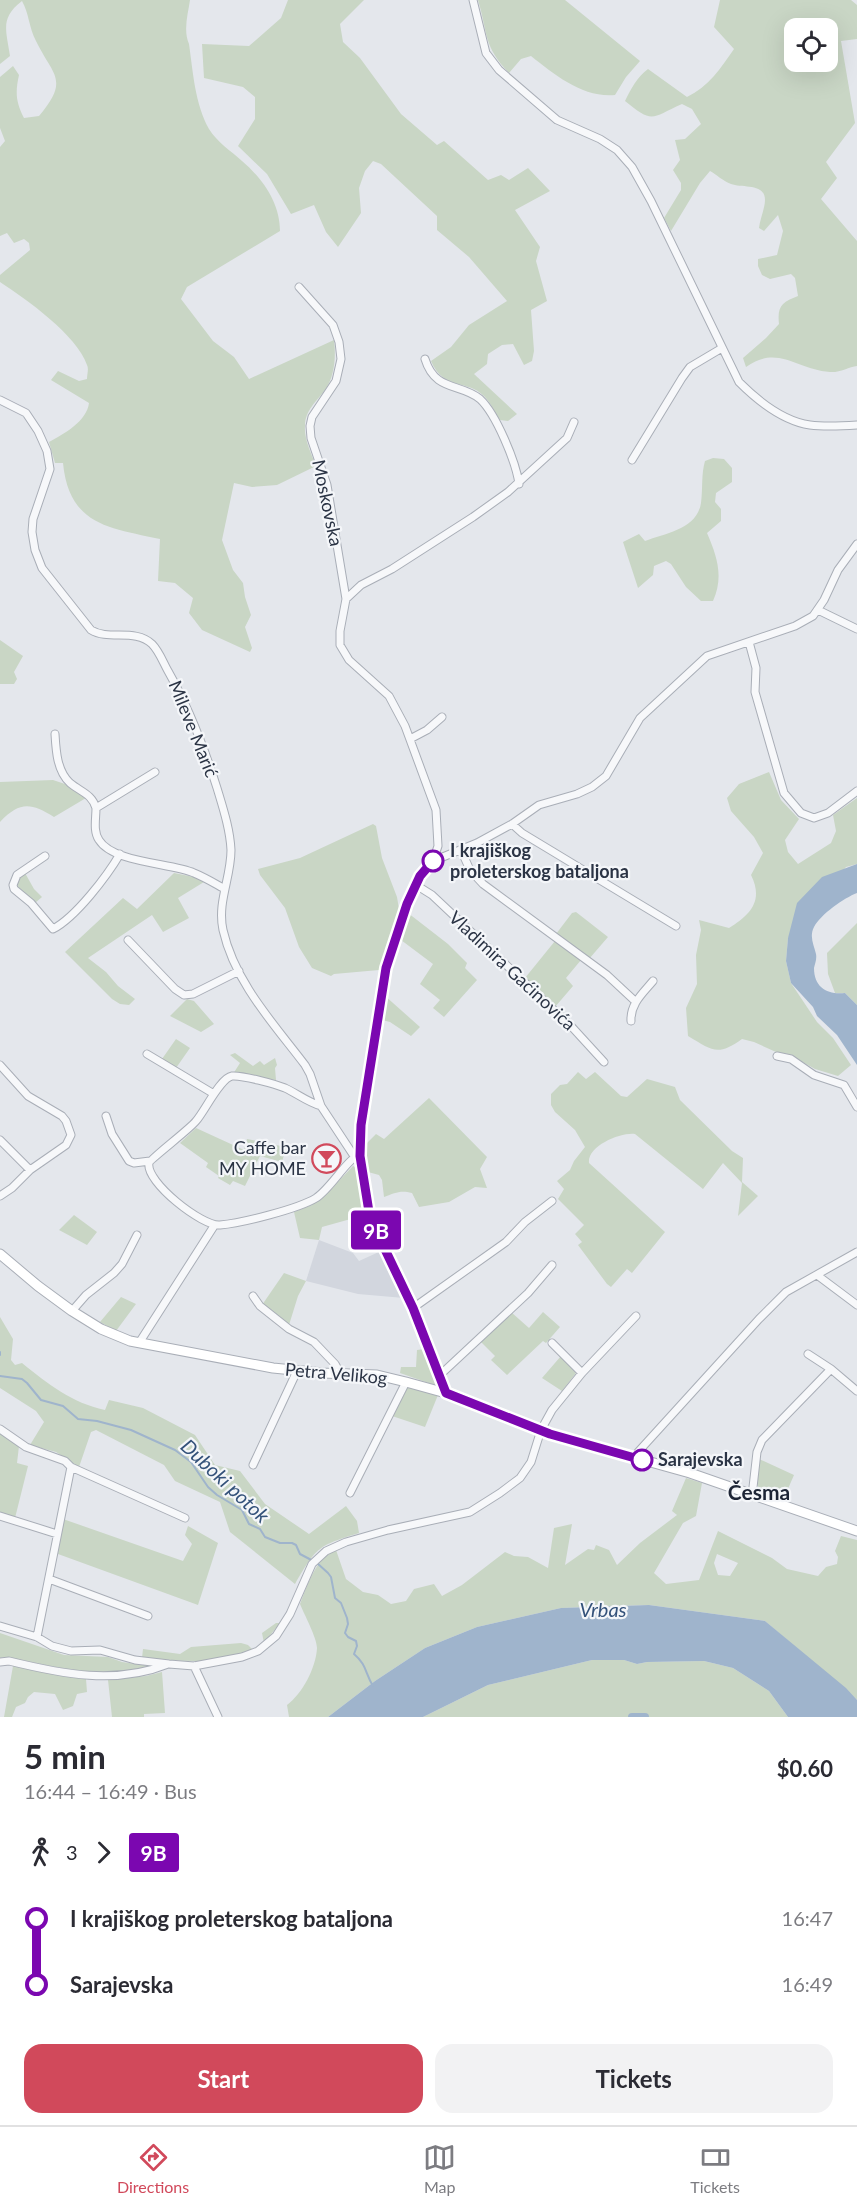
<!DOCTYPE html>
<html lang="en">
<head>
<meta charset="utf-8">
<style>
	:root { --surface:#fff; --page:#f2f2f3; --text:#2b2b33; --muted:#7c7c81; --line:#e1e1e2; --accent:#d1495b }
	body { margin:0; font-family:Lato,sans-serif; background:var(--page); color:var(--text); height:100vh; display:flex; flex-direction:column; font-size:22px; white-space:nowrap }
	* { box-sizing:border-box; margin:0 }
	p { font-size:20px; color:var(--muted) }
	.icon { flex:none; width:33px; height:33px; fill:none; stroke:currentColor; stroke-width:2; stroke-linecap:round; stroke-linejoin:round }
	.map { position:relative; height:1717px; overflow:hidden }
	.sheet { display:flex; flex-direction:column; background:var(--surface); flex:1 }
	.sheet>* { flex:none }
	.badge { padding:0 12px; border-radius:4px; font-size:21px; line-height:39px }
	.tools { position:absolute; left:784px; top:18px; display:grid; gap:12px }
	.tools a { display:grid; place-items:center; width:54px; height:54px; border-radius:12px; background:var(--surface); box-shadow:0 6px 24px #0002; font-size:30px }
	.map>.badge { position:absolute; translate:-50% -50%; box-shadow:0 0 0 3px #fff }
	.legs { display:flex; align-items:center; gap:9px; height:66px; padding:0 24px; font-size:20px }
	.legs p { margin-inline-start:auto }
	.head { display:flex; align-items:center; justify-content:space-between; height:102px; padding:0 24px }
	h1 { font-size:33px; font-weight:700; line-height:45px }
	.button { display:flex; gap:12px; margin-top:auto; padding:12px 24px }
	.button a { flex:1; height:69px; border-radius:18px; background:var(--accent); color:#fff; font-size:24px; font-weight:700; line-height:69px; text-align:center }
	.button a+a { background:var(--page); color:var(--text) }
	ul { padding:0 24px; list-style:none }
	li { display:flex; align-items:center; gap:21px; height:66px; font-size:22px }
	li i { display:grid; place-items:center; width:9px; height:100%; margin:0 8px; background:currentColor }
	li i::after { content:''; width:15px; height:15px; margin:-8px; border:4px solid; border-radius:50%; background:var(--surface) }
	li p { margin-inline-start:auto }
	li:first-child i { background:linear-gradient(#0000 50%,currentColor 0) }
	li:last-child i { background:linear-gradient(currentColor 50%,#0000 0) }
	.tab-bar { display:flex; justify-content:space-around; align-items:center; height:84px; border-top:2px solid var(--line); background:var(--surface); font-size:16px; color:var(--muted) }
	.tab-bar a { display:grid; justify-items:center; gap:3px }
	.tab-bar .current { color:var(--accent) }
	.map>svg:first-child { display:block }
</style>
</head>
<body>
<div class="map">
<svg width="857" height="1717" viewBox="0 0 857 1717">
	<rect width="100%" height="100%" fill="#e4e7ec"/>
	<path fill="#d2d6de" d="M319,1240L353,1253L359,1261L381,1251L404,1298L358,1294L306,1281Z"/>
	<path fill="#c9d6c5" fill-rule="evenodd" d="M0,0H190C188,14 183,30 189,44C193,72 195,104 209,129C217,142 231,151 242,161C263,179 280,203 280,231L187,287L181,299L213,341L234,357L249,379L334,340C336,356 335,376 325,390C317,401 305,410 305,426C304,439 311,453 316,466L277,485L252,487L234,483L222,540L233,570L243,583L245,597L251,615L245,627L252,648L250,652L202,630L189,613L193,598L175,583L158,581L160,539C109,528 69,525 63,463H55L49,442C64,434 87,421 89,403L51,380L58,371L79,381L87,379C87,374 89,369 87,365C77,335 26,299 0,282V275L30,250L29,243L24,239L14,243L7,233L0,236V147L5,141L0,128V77L13,66L19,75C15,93 16,102 24,118L39,116C70,79 53,76 36,41C29,28 29,13 22,1C0,18 6,29 10,56L0,64Z
		M288,0H364L340,24L343,42L360,58L401,114L437,145L444,141L488,180L501,175L509,180L528,168L550,191L515,210L540,247L536,261L547,301L531,310L534,351L532,361L524,365L513,344L502,345L488,354L487,364L474,374L517,414L508,421L500,420C495,412 490,402 484,396C467,379 444,391 431,361L451,347L469,325L507,301L469,257L437,230V216L381,164L373,161L365,171L359,188L361,213L338,247L326,232L314,205L291,214L267,174L238,146L255,119V97L243,87L204,78L202,44L249,46L281,18Z
		M478,0H565L640,61L626,77L615,95C583,98 555,75 531,56L521,59L509,73C483,46 488,33 478,0Z
		M720,0H851L857,5V39L841,41L855,123L826,162L837,178L821,199L857,241V366C849,367 839,373 830,372C797,370 778,344 746,367L743,358L766,338L779,324C777,306 782,302 798,296L795,278L791,274L770,279L762,275L758,266V259L777,255L783,231L778,215L764,231L759,228C760,219 765,208 765,200C765,183 742,188 731,184C723,181 717,175 710,171L700,183L671,231L664,218L681,190V183L673,170L680,160L675,140L685,139L701,124L692,109L682,104C651,118 653,124 625,101C631,89 637,77 648,69L687,97C708,87 721,68 734,49L714,27ZM795,28H828V62H795Z
		M713,458L724,459L732,468V482L716,493L715,502L721,509V521L707,533C717,556 724,577 713,601H701L686,587L671,564L666,561L654,566L653,575L638,588L623,542L639,534L645,541C666,533 697,529 701,503C703,488 701,475 705,461Z
		M0,640L23,656L14,672L17,679L14,684H0Z
		M769,772L781,800L799,819L785,840L788,852L798,864L831,843L836,831L833,815L857,798V864L846,867L788,938L786,961L791,983L817,1022L833,1038L851,1065L838,1076L815,1069L788,1054L776,1052L754,1042L742,1039C717,1057 712,1050 688,1036L686,1008L697,984L696,955L701,930L699,920L729,928C750,915 764,901 751,875L763,853L754,837L731,811L727,798L739,784Z
		M53,780L65,784L86,798L54,817C31,803 20,801 0,822V782Z
		M373,824L376,826L382,858L397,897L399,909L379,970L334,974L331,976L312,968L299,947L285,908L260,875L258,869L300,858Z
		M25,873L34,889L42,897L35,903L17,887L19,878Z
		M174,873L194,877L204,882L178,898L189,918L163,932L152,915L88,958L106,972L118,986L135,999L129,1005L120,1004L112,999L65,952L123,898L137,909Z
		M576,912L608,937L589,959L556,934L572,913Z
		M408,913L448,944L467,963L465,968L477,980L444,1017L433,1008L440,1000L420,984L433,964L401,940Z
		M857,923V1005L845,993H835L828,974L827,953Z
		M555,941L581,960L566,978L573,986L555,1007L525,978Z
		M384,995L420,1027L411,1036L390,1022L382,1020Z
		M187,999L194,1001L214,1024L201,1032L170,1016Z
		M176,1039L190,1048L176,1068L162,1059Z
		M235,1053L253,1066L260,1061L264,1065L275,1058L277,1065L275,1068L276,1080L233,1074L240,1063L230,1055Z
		M578,1072L586,1079L595,1072L621,1096L627,1097L647,1079L675,1087L680,1100L732,1151L743,1158L742,1182L758,1196L738,1216L742,1183L723,1163L703,1189L635,1134C621,1132 587,1146 589,1163L665,1232L632,1273L627,1269L611,1287L607,1284L578,1245L582,1242L575,1234L584,1225L558,1199L564,1189L557,1181L570,1170L574,1161L585,1147L575,1130L555,1112L551,1105V1094L560,1085L567,1084Z
		M429,1098L487,1157L480,1169L487,1188L475,1187L449,1202L419,1207L412,1193C400,1190 395,1193 384,1197L382,1180L379,1175L368,1172L363,1147L376,1134L384,1139Z
		M196,1128L244,1150L247,1139L286,1147L282,1162L260,1156L245,1186L233,1181L230,1185L218,1178L219,1176L206,1167L208,1163L180,1143Z
		M353,1166L355,1167L365,1215L322,1227L319,1240L300,1238L294,1212L312,1205L332,1188Z
		M74,1215L97,1232L87,1245L59,1230Z
		M284,1273L306,1281L298,1296L289,1325L262,1305Z
		M121,1297L136,1304L116,1331L100,1322Z
		M511,1312L529,1328L543,1312L560,1327L546,1343L543,1341L507,1375L491,1360L495,1356L479,1340Z
		M0,1317L13,1339L11,1360L15,1365L22,1363C48,1384 72,1403 105,1410L109,1400L143,1408L195,1435L215,1465L240,1471L265,1504L309,1534L346,1506L357,1521L359,1533C318,1546 317,1546 295,1584L230,1532L220,1502L175,1481L164,1465L96,1430L91,1432L79,1467L56,1452L30,1445L44,1422L36,1411L0,1388Z
		M424,1349L439,1382L437,1386L400,1373L401,1367H416L417,1350Z
		M561,1356L576,1373L562,1391L542,1378Z
		M410,1386L438,1395L425,1427L392,1416L407,1387Z
		M0,1433L14,1441L19,1446L17,1463L28,1466L15,1518L0,1513Z
		M759,1459L794,1475L784,1498C753,1489 755,1491 759,1459Z
		M686,1478L702,1483L696,1516L683,1523L654,1573L666,1584L699,1580L718,1531L772,1558L787,1569L818,1576L826,1567L837,1564L838,1557L835,1551L841,1536L857,1540V1700L765,1621L649,1605L561,1608L477,1627L425,1648L375,1681L328,1717H289L287,1705C302,1694 316,1668 317,1648C317,1638 304,1614 300,1604C308,1584 315,1559 336,1550L346,1579L363,1592L378,1595L391,1604L406,1601L414,1589L434,1584L442,1596L462,1585L505,1552L514,1556L528,1557L548,1568L554,1528L572,1524L565,1565L588,1549L594,1550L596,1545L609,1550L617,1565L640,1543L677,1515L672,1511ZM717,1554L738,1563L730,1576L718,1575L714,1563Z
		M63,1519L183,1561L192,1544L185,1535L188,1526L218,1543L198,1605L58,1554Z
		M276,1623H280L264,1643L262,1633Z
		M0,1633L64,1655L108,1657L122,1662L150,1666C103,1682 52,1665 5,1657L0,1658Z
		M241,1643L248,1645L252,1649C218,1667 179,1660 142,1658L143,1649L180,1654L191,1647Z
		M592,1660H624L637,1664L647,1662L704,1661L733,1668L769,1691L788,1717H423L488,1685Z
		M13,1666L86,1679L87,1692L77,1694L73,1706L63,1710L55,1694L34,1692L28,1697L25,1703L16,1707L12,1717H4Z
		M162,1672L165,1713L144,1714V1717H112L108,1680L146,1676Z"/>
	<path fill="#9fb4cc" d="M857,864V893C844,898 821,914 814,927C809,937 814,945 816,954C817,959 815,964 814,968C814,988 828,995 845,993L857,1005V1065L837,1035L817,1016L813,1007L791,983L786,961L788,938L797,903L822,877Z
		M649,1605L765,1621L846,1688L857,1700V1717H788L769,1691L733,1668L704,1661L647,1662L637,1664L624,1660H592L488,1685L423,1717H328L375,1681L425,1648L477,1627L561,1608Z"/>
	<g fill="none" stroke-linecap="round" stroke-linejoin="round">
		<path stroke="#9fb4cc" stroke-width="2" d="M0,1352V1355
			M0,1376L22,1379L27,1383L41,1400L63,1406L78,1419L97,1421L131,1430L175,1450L191,1462L208,1487L217,1495L242,1510L249,1524L260,1529L265,1537L280,1543H292L296,1545L300,1554L317,1563L328,1573L331,1577L335,1598L341,1603L347,1618L348,1624L345,1633L348,1637L356,1641L357,1646L354,1654C367,1665 365,1673 373,1686"/>
		<path stroke="#9fb4cc" stroke-width="8" d="M632,1717H645"/>
		<defs>
			<path id="street" d="M473,0L486,53L499,70L557,120L600,139L617,150L632,167L651,201L739,382C757,400 783,421 810,425C825,427 842,426 857,425
				M299,287L333,325L339,342L341,359L336,381L312,417L310,426L311,438L327,485L346,599L340,631V645L349,660L389,696L405,726L436,810L438,846L433,861
				M425,359C435,392 461,383 480,399C496,414 516,462 519,484
				M0,400L26,413L38,431L47,451L50,469L33,519L32,532L35,550L42,568L91,630C109,641 135,628 152,644C159,651 163,662 168,671C189,708 204,747 217,788C223,808 230,829 231,850C231,878 217,902 223,930C235,983 274,1024 305,1065L310,1074L321,1106L354,1156
				M632,460L682,378L690,367L722,348
				M346,599L361,585L392,569L473,517L508,492L567,438L574,422
				M818,610L857,629
				M749,642L756,668L755,692L784,793L801,813L814,818L828,813L857,791
				M55,734C56,751 57,771 70,783C81,792 92,794 96,808
				M410,739L427,730L442,717
				M155,772L96,808C96,819 93,831 99,840C113,863 172,863 194,873C204,877 214,883 223,888
				M512,824L522,833L676,926
				M461,850L470,870L483,884L607,975L636,1002
				M45,856L17,875L13,885L14,889L31,903L53,929C76,917 107,876 120,854
				M416,885L432,895L571,1026L604,1062
				M128,940L175,989L184,995L193,994L239,971
				M631,1021C630,1004 643,993 653,981
				M147,1054L214,1094
				M777,1056L791,1059L814,1075L844,1085L857,1107
				M0,1065L28,1096L62,1116L66,1121L71,1135L66,1145L30,1170L12,1188L0,1196
				M321,1106C307,1102 298,1094 285,1088C275,1084 242,1075 232,1076C220,1078 205,1111 196,1121C190,1129 150,1159 149,1163C145,1182 203,1227 220,1225C242,1223 298,1209 316,1198C331,1188 346,1161 357,1156
				M106,1116L112,1134L129,1161L134,1163L150,1161
				M0,1140L30,1170
				M817,1275L857,1305
				M253,1296L260,1306L289,1329L314,1342L335,1364L340,1373
				M413,1308L506,1242L525,1222L552,1201
				M72,1311L86,1295L114,1273L122,1264L137,1235
				M139,1343L214,1226
				M552,1343L582,1373
				M808,1354L831,1369
				M440,1375L528,1293L552,1265
				M446,1393L407,1293L372,1223L368,1211L360,1156L361,1124L386,968L407,904L420,876L433,861L477,843L512,824L539,805L577,794L592,787L606,776L640,718L707,656L795,626L813,616L824,600L838,570L857,544
				M0,1429L26,1447L65,1461L71,1467
				M635,1458L638,1452L759,1319L786,1292L857,1252
				M253,1465L297,1371
				M350,1493L406,1382
				M752,1496L757,1452L762,1440L831,1369L857,1391
				M0,1516L57,1534
				M49,1579L148,1616
				M0,1626L37,1637L52,1646L71,1651L100,1650L135,1660L169,1664L194,1666L242,1657L258,1651L276,1636L290,1614L312,1564L326,1551L346,1542L388,1530L470,1512L500,1493L520,1478L531,1462L541,1430L552,1410L582,1373L636,1316
				M37,1637L71,1467L185,1518
				M0,1662L9,1661C62,1674 116,1685 168,1664
				M194,1666L218,1717"/>
			<path id="secondary" d="M0,1254L38,1286L72,1311L101,1329L130,1341L273,1368L323,1373L377,1375L406,1382L453,1395L550,1434L690,1473L857,1531"/>
		</defs>
		<use href="#street" stroke="#a9aeb7" stroke-width="9"/>
		<use href="#secondary" stroke="#a9aeb7" stroke-width="11"/>
		<use href="#street" stroke="#f7f8fa" stroke-width="7"/>
		<use href="#secondary" stroke="#fff" stroke-width="9"/>
	</g>
	<g fill="none" stroke-linecap="round" stroke-linejoin="round">
		<defs>
			<path id="line-1" d="M433,861L420,876L407,904L386,968L361,1125L360,1156L370,1218L413,1308L446,1393L550,1434L642,1460"/>
		</defs>
		<use href="#line-1" stroke="#fff" stroke-width="14"/>
		<use href="#line-1" stroke="#7b07b0" stroke-width="9"/>
	</g>
	<defs>
		<symbol id="bar-ring" viewBox="-11 -11 22 22"><circle r="9.5" fill="#f4f6f9" stroke="#d1495b" stroke-width="1.5"/><path d="M-6-5H6L.8 .8V4.5H3.5V6h-7V4.5H-.8V.8Z" fill="#d1495b"/></symbol>
	</defs>
	<g fill-rule="evenodd">
		<use href="#bar-ring" x="310" y="1142" width="33" height="33"/>
	</g>
	<g fill="#fff" stroke="#7b07b0" stroke-width="3">
		<circle cx="433" cy="861" r="10"/>
		<circle cx="642" cy="1460" r="10"/>
	</g>
	<g text-anchor="middle" stroke-width="4.5" stroke-linejoin="round" paint-order="stroke">
		<g font-size="18" fill="#2b3445" stroke="#f4f6f9">
			<text transform="translate(327 503) rotate(78)" y="6">Moskovska</text>
			<text transform="translate(193 729) rotate(68)" y="6">Mileve Marić</text>
			<text transform="translate(512 971) rotate(43)" y="6">Vladimira Gaćinovića</text>
			<text transform="translate(336 1374) rotate(5)" y="6">Petra Velikog</text>
		</g>
		<g font-size="18" font-weight="bold" fill="#2b3445" stroke="#f4f6f9" text-anchor="start">
			<text x="450" y="857">I krajiškog<tspan x="450" dy="21">proleterskog bataljona</tspan></text>
			<text x="658" y="1466">Sarajevska</text>
		</g>
		<g font-size="18" fill="#2b3445" stroke="#f4f6f9" text-anchor="end">
			<text x="306" y="1154">Caffe bar<tspan x="306" dy="21">MY HOME</tspan></text>
		</g>
		<g font-size="20" font-style="italic" fill="#34527a" stroke="#f4f6f9">
			<text transform="translate(225 1481) rotate(43)" y="7">Duboki potok</text>
			<text x="603" y="1617">Vrbas</text>
		</g>
		<g font-size="21" font-weight="bold" fill="#1d2536" stroke="#f4f6f9">
			<text x="759" y="1500">Česma</text>
		</g>
	</g>
</svg>
<div class="tools">
<a><svg class="icon" aria-label="locate" viewBox="0 0 24 24"><circle cx="12" cy="12" r="6"/><path d="M12 2v4M12 18v4M2 12h4M18 12h4"/></svg></a>
</div>
<b class="badge" style="left:376px;top:1230px;background:#7b07b0;color:#fff">9B</b>
</div>
<section class="sheet">
<div class="head"><div><h1>5 min</h1><p>16:44 – 16:49 · Bus</p></div><b>$0.60</b></div>
<div class="legs"><svg class="icon" aria-label="walk" viewBox="0 0 24 24"><circle cx="13" cy="4" r="2"/><path d="M13 8l-2 6 4 7M11 14l-3 7M7 12l3-4h3l4 4"/></svg>3<svg class="icon" aria-label="forward" viewBox="0 0 24 24"><path d="M9 5l7 7-7 7"/></svg><b class="badge" style="background:#7b07b0;color:#fff">9B</b></div>
<ul>
<li><i style="color:#7b07b0"></i><b>I krajiškog proleterskog bataljona</b><p>16:47</p></li>
<li><i style="color:#7b07b0"></i><b>Sarajevska</b><p>16:49</p></li>
</ul>
<div class="button"><a>Start</a><a>Tickets</a></div>
</section>
<nav class="tab-bar">
<a class="current"><svg class="icon" aria-label="directions" viewBox="0 0 24 24"><path d="M12 3l9 9-9 9-9-9zM9 14v-3h6M13 9l2 2-2 2"/></svg>Directions</a>
<a><svg class="icon" aria-label="map" viewBox="0 0 24 24"><path d="M3 6l6-2 6 2 6-2v14l-6 2-6-2-6 2zM9 4v14M15 6v14"/></svg>Map</a>
<a><svg class="icon" aria-label="tickets" viewBox="0 0 24 24"><path d="M3 7h18v10H3zM15 7v10"/></svg>Tickets</a>
</nav>
</body>
</html>
